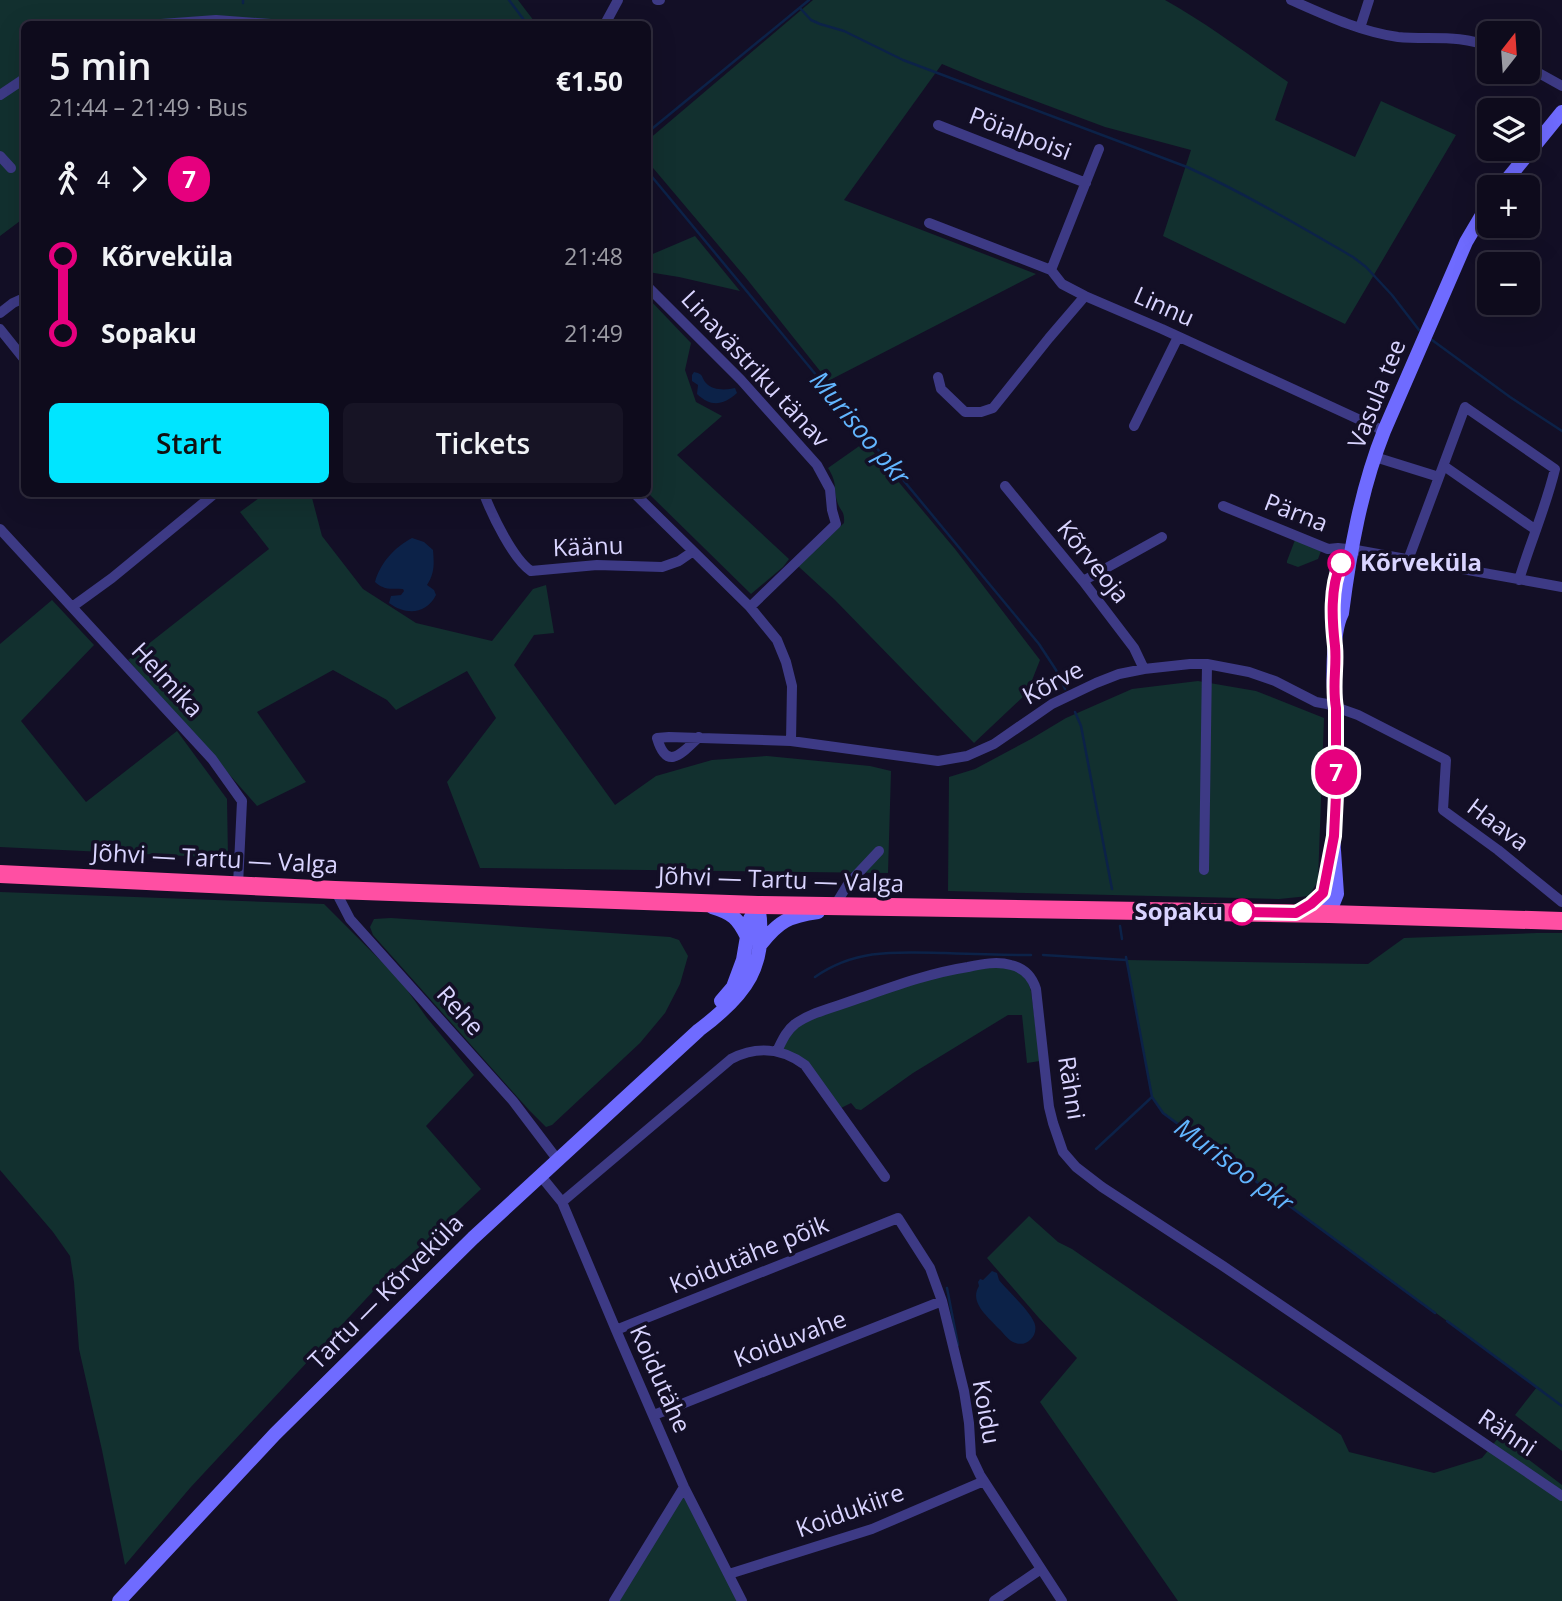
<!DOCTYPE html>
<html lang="en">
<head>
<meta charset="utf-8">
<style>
	:root { --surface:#0e0b1c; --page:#171425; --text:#f1f3f6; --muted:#9b9ba3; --line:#2e2b3b; --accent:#00e5ff }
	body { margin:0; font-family:"Open Sans",sans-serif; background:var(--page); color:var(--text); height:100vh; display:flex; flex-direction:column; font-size:26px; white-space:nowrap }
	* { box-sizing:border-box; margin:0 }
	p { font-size:23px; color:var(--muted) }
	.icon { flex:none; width:38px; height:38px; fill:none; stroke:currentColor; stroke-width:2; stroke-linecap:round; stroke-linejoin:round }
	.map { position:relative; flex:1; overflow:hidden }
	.sheet { position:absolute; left:21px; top:21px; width:630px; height:476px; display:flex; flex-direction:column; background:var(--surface); border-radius:10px; box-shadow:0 7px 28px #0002,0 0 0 2px var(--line) }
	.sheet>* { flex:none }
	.badge { padding:0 14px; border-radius:23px; font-size:24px; line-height:46px }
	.needle { width:46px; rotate:17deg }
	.fabs { position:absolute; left:1477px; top:21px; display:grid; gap:14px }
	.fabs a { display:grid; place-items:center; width:63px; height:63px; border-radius:10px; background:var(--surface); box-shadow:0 7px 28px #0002,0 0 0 2px var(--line); font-size:35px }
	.map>.badge { position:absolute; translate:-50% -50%; box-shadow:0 0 0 4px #fff }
	.legs { display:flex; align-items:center; gap:10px; height:77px; padding:0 28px; font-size:23px }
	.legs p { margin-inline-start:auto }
	.headline { display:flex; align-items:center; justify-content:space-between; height:119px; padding:0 28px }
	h1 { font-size:38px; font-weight:600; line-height:52px }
	.cta { display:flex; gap:14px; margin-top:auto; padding:14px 28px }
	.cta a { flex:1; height:80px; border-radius:10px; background:var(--accent); color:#111; font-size:28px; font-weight:600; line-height:80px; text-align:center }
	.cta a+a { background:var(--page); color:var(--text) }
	ul { padding:0 28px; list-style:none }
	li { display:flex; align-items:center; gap:24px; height:77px; font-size:26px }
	li i { display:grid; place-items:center; width:10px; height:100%; margin:0 9px; background:currentColor }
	li i::after { content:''; width:18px; height:18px; margin:-9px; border:5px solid; border-radius:50%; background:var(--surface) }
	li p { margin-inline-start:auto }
	li:first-child i { background:linear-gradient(#0000 50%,currentColor 0) }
	li:last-child i { background:linear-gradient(currentColor 50%,#0000 0) }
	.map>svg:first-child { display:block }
</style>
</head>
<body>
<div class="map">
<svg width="1562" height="1601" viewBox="0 0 1562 1601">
	<rect width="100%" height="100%" fill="#130f26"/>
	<path fill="#12302f" d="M0,0H518L534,21L527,24H24V218L0,236Z
		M813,0H1165C1208,24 1247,54 1288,82L1275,120L1355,157L1381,101L1456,135L1345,324L1163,236L1191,150L1105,127L985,82L942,64L844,200L1036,274L828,381L746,278L648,162V140Z
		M695,236L740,291L679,277L648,272V256Z
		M648,298L691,343L685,370L696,402L722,416L677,455L789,559L783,567L751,594L648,493Z
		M865,442L955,549L1040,660L1027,693L974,743L835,600L798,566L844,523C845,510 840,512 837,501C833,487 838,484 828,468Z
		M263,494H311L322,536L363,589L416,623L492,641L533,589L546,585L554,633L534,635L514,665L615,805L656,776L712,760L767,756L870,766L891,771L888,873L480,868L447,782L496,718L467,671L396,710L387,700L333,670L257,712L306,782L257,806L128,660L269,549L240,512L263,495Z
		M1295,540L1321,551L1318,559L1298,567L1287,563V561Z
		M52,600L94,645L21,721L86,802L177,731L227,799L228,858L0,847V644Z
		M1198,681L1256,691L1324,718L1318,881L1309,896L1279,899L948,891L949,777L975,769L1031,739L1066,718L1132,689Z
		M0,892L324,904L400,980L427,1018L474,1075L426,1126L481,1189L424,1243L391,1272L190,1488L125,1565L102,1450L79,1349L74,1282L70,1256L53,1232L0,1170Z
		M391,918L670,937L679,940L688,956L680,984L665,1013L640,1043L552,1125L546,1127L529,1110L373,935L370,927L374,919Z
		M1537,933H1562V1451L1515,1415L1537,1387L1163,1113L1152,1097L1126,960L1368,964L1404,938Z
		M1010,964L1027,978L1031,991L1040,1061L1027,1063L1022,1015H1008L913,1073L861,1110L856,1109L851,1103L837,1110L805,1065L777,1051L795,1024L943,971Z
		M1029,1216L1058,1242L1072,1249L1341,1435L1349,1452L1434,1473L1482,1458L1499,1437L1562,1485V1601H1178L1040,1402L1077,1358L1039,1318L987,1258Z
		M684,1487L742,1601H614Z"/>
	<path fill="#0c2248" d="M694,372C704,374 701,377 706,383C713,391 727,390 735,388L737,393C722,406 711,407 697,394L698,385L692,381V375Z
		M412,538L424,542L433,550C434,563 435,573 427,585L434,590L436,595C426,615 405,615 389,603L391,596L401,595L404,591L403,589C391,588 385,591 375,582C380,563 395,547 412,538Z
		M992,1271L997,1273L999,1280C1008,1291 1029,1310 1034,1322C1040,1335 1026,1349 1013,1342C1007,1339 1002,1331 997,1327C987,1316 969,1302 979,1286L978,1282L980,1279L983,1280Z"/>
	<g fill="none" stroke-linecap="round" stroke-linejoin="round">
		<path stroke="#0c2248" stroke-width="2.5" d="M509,0L527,24
			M243,3V0
			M800,8L811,20L820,24L844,31L903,60L1187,167C1244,193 1298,225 1353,257L1366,267L1392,295L1419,330
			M648,132L809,0
			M648,172L1039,644L1056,670L1065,689
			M1432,340L1510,397L1562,431
			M1075,712L1081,726L1112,889
			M1120,926L1122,939
			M1043,955L1126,960
			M1126,957L1152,1097L1163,1113L1435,1313
			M815,977C856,948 898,952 945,953C973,954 1002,955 1031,955
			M1096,1149L1152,1097
			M947,1288L958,1345
			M1447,1321L1562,1406"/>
		<path stroke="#3d3a85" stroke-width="10" d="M657,0H660
			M1291,0C1325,15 1361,32 1398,37C1428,40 1462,34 1489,47
			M161,24L216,20L271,24
			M605,24L618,0
			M1360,28L1369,0
			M1528,67L1562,86
			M0,95L24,79
			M938,125L1086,183
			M0,156L11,168
			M929,223L1051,270L1062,284L1085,296L1162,329L1384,431
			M1051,270L1099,149
			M648,287L741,380L817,465L830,489L832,510L836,524L750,607
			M0,313L13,303L24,298
			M0,329L24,359
			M938,377L941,389L965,412H981L993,408L1049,338L1085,296
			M1134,426L1178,337
			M1375,457L1439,477L1465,407L1555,469C1546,507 1530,543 1519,580
			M1444,466L1536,530
			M1005,486L1083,581L1134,648L1144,669
			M484,494C492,515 513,559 531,571L597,565L662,567L679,561L692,552
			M635,494L750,607L777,640L786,662L792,686L791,741L938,761L967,756L994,744L1052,704L1096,683L1119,674L1144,669L1190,664H1207L1249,672L1275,681L1316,702L1327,704L1358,715L1446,760L1443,810L1498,850L1562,902
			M1223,506L1328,549L1338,548L1356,550L1562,587
			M0,529L212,759L242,801L238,885
			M1408,560L1439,477
			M1083,581L1162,537
			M72,607L112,578L213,495
			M699,737C682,753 667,772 657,738L669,737L791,741
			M1204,870L1207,664
			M335,890L350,919L513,1101L557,1159
			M834,907L848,884L879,851
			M777,1051C782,1041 786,1031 795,1024C812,1012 835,1007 854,1000C892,987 929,973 968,967C982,964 997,961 1011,965C1024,968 1032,976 1036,989L1049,1107L1053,1123L1063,1152L1076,1167L1102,1187L1223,1266L1562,1496
			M540,1175L562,1202L616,1330L684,1487L742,1601
			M562,1202L731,1059C756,1046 782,1048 805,1065L885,1177
			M616,1330L898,1218L930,1268L942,1301L964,1391L969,1423L971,1456L980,1475L1062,1601
			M654,1415L942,1301
			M729,1574L872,1529L984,1481
			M614,1601L684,1487
			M994,1601L1041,1569"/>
		<path stroke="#6f6bff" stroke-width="14" d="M1501,187L1562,112
			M1329,862C1325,882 1320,894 1329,914
			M712,907C732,913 738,918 747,937
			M1329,914L1337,894L1333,836L1336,795V708C1332,685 1332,633 1342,613C1350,551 1361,489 1384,431L1466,242L1489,203
			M761,944C779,921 789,916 818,912
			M721,1001L733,987L743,960L750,919L758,905
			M119,1601L275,1434L473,1238L699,1030C746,995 769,965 758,905"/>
		<path stroke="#ff4fa3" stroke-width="18" d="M0,874L335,890L758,905L1329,914L1562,921"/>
	</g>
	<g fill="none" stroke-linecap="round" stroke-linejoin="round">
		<defs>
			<path id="line-1" d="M1242,912L1296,913L1311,904L1323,893L1334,836L1336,795V708C1332,685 1337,667 1335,646C1332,620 1330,588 1341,563"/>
		</defs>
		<use href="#line-1" stroke="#fff" stroke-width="16"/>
		<use href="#line-1" stroke="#e6007e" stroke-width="10"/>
	</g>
	<g fill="#fff" stroke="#e6007e" stroke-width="3.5">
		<circle cx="1341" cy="563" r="12"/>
		<circle cx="1242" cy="912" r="12"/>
	</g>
	<g text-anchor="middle" stroke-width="7" stroke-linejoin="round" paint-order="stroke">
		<g font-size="24" fill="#d9d4ff" stroke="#130f26">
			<text transform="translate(1020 134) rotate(21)" y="8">Pöialpoisi</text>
			<text transform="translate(1164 307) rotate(24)" y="8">Linnu</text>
			<text transform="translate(755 369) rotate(47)" y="8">Linavästriku tänav</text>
			<text transform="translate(1377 394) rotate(-68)" y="8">Vasula tee</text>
			<text transform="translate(1296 513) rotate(21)" y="8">Pärna</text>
			<text transform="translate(588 547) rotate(-2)" y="8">Käänu</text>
			<text transform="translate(1093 562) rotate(51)" y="8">Kõrveoja</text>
			<text transform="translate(167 680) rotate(47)" y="8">Helmika</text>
			<text transform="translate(1053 683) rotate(-28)" y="8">Kõrve</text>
			<text transform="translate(1498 825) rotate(37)" y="8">Haava</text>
			<text transform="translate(215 859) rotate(3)" y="8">Jõhvi — Tartu — Valga</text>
			<text transform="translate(781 880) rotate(2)" y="8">Jõhvi — Tartu — Valga</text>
			<text transform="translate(460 1011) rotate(48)" y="8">Rehe</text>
			<text transform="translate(1071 1088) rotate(81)" y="8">Rähni</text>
			<text transform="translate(749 1255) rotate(-22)" y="8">Koidutähe põik</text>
			<text transform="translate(386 1292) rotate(-45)" y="8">Tartu — Kõrveküla</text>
			<text transform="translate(790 1339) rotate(-21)" y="8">Koiduvahe</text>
			<text transform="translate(660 1379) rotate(66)" y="8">Koidutähe</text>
			<text transform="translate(986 1412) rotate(80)" y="8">Koidu</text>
			<text transform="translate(1507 1433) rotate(34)" y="8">Rähni</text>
			<text transform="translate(850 1511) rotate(-20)" y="8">Koidukiire</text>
		</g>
		<g font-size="24" font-weight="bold" fill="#d9d4ff" stroke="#130f26" text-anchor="start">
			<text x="1360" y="571">Kõrveküla</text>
			<text x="1223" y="920" text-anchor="end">Sopaku</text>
		</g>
		<g font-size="26" font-style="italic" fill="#62b6ff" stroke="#130f26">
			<text transform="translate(860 428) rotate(50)" y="9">Murisoo pkr</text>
			<text transform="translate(1234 1165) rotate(36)" y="9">Murisoo pkr</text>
		</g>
	</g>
</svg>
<div class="fabs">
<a><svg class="needle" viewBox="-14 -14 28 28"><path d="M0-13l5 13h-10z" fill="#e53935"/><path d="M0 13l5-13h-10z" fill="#9b9ba3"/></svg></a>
<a><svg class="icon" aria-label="layers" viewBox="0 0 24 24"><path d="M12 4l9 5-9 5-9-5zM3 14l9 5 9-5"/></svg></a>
<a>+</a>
<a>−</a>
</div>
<b class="badge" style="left:1336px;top:772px;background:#e6007e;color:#fff">7</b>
<section class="sheet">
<div class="headline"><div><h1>5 min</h1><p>21:44 – 21:49 · Bus</p></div><b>€1.50</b></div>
<div class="legs"><svg class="icon" aria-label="walk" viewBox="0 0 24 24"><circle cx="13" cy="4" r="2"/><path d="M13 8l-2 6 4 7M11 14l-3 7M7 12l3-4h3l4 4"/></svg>4<svg class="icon" aria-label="forward" viewBox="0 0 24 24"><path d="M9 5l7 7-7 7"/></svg><b class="badge" style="background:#e6007e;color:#fff">7</b></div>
<ul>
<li><i style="color:#e6007e"></i><b>Kõrveküla</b><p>21:48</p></li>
<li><i style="color:#e6007e"></i><b>Sopaku</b><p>21:49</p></li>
</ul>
<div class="cta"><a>Start</a><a>Tickets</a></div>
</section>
</div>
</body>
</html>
